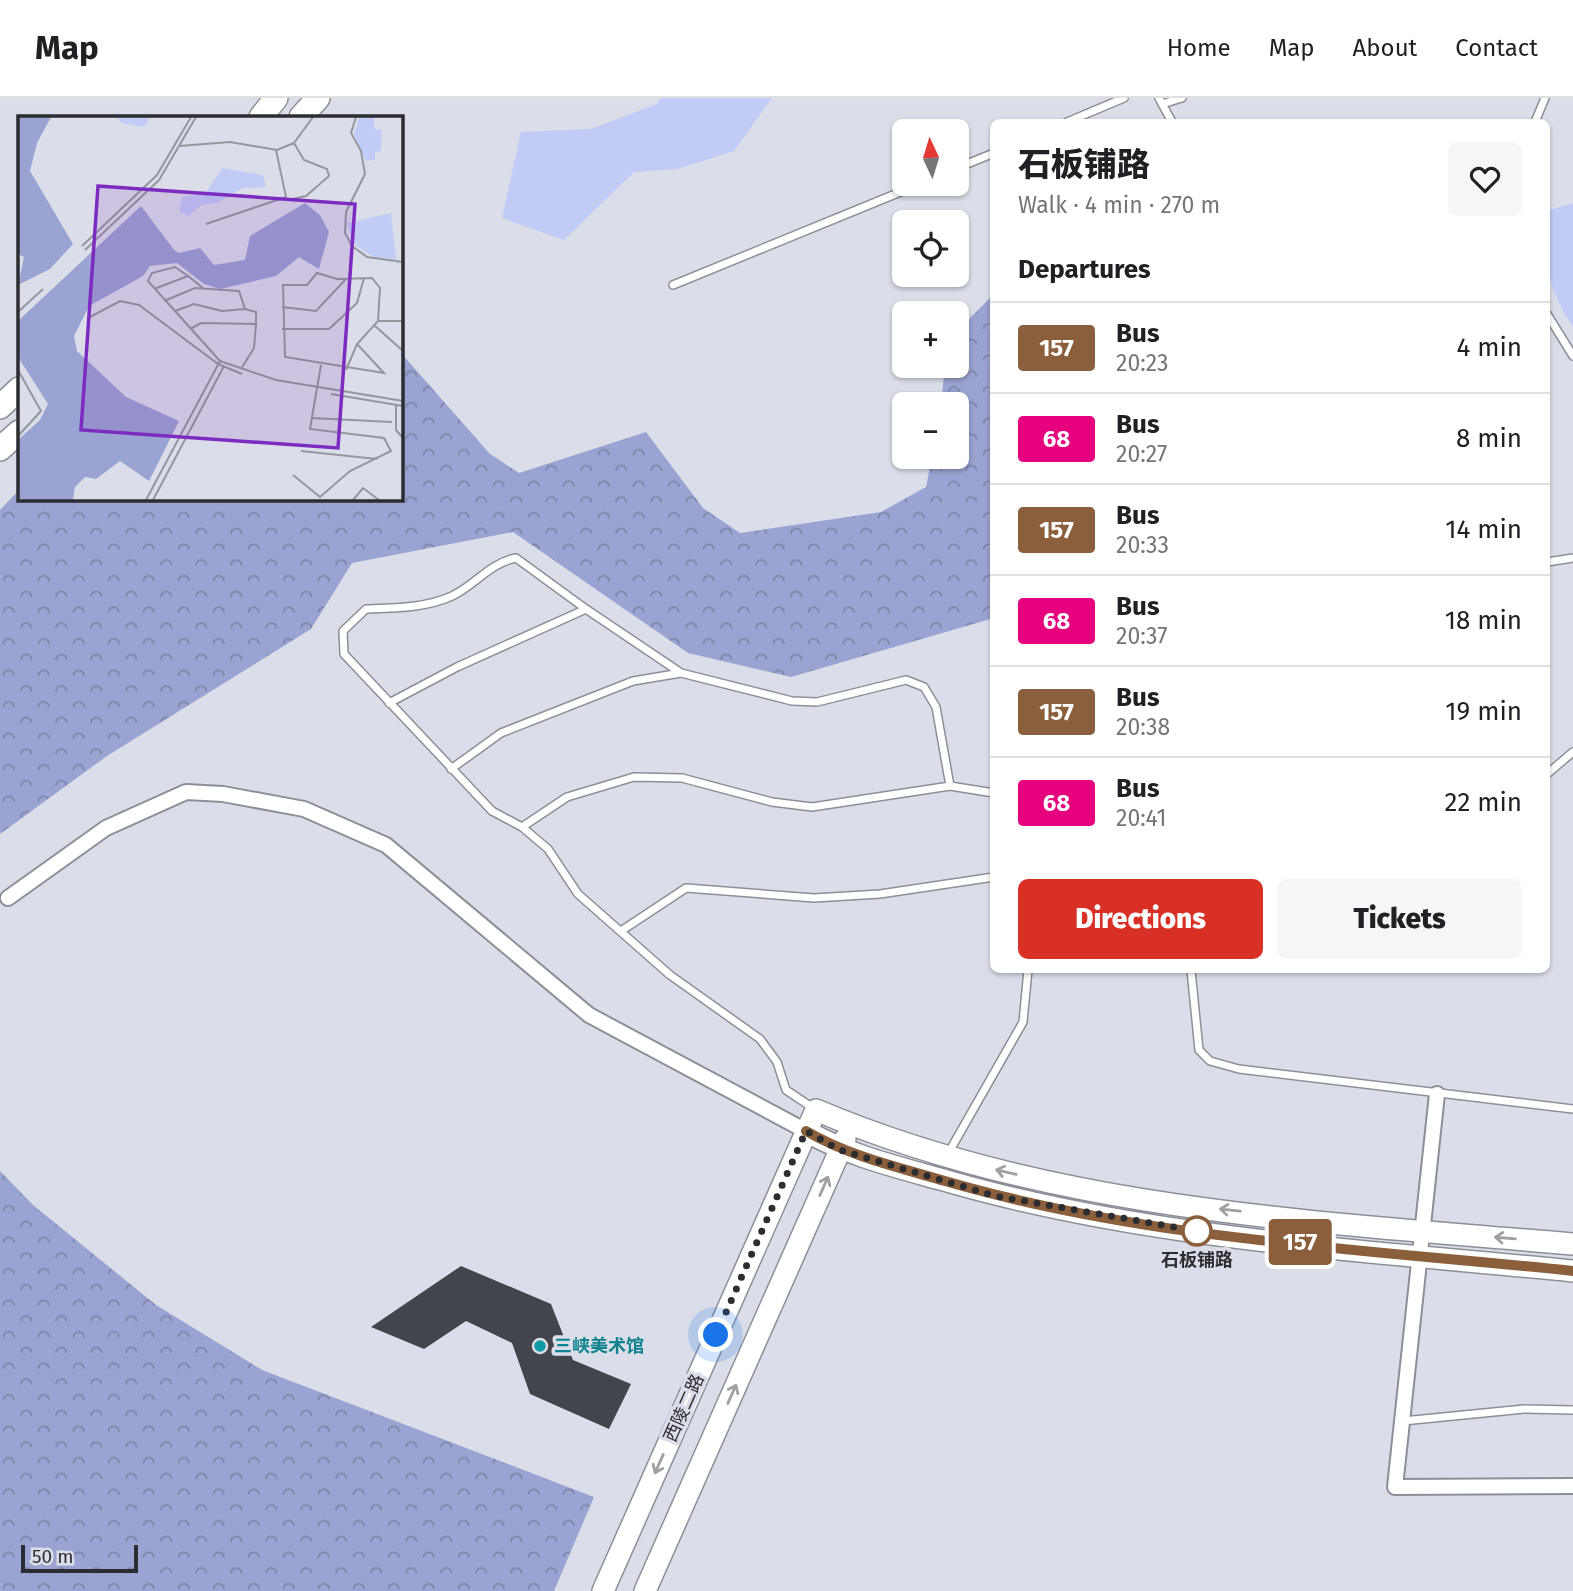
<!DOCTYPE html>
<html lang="en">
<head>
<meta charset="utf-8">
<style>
	:root { --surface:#fff; --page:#f6f6f6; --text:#202124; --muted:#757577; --line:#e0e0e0; --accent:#d93025 }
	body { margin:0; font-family:"Fira Sans","Noto Sans SC",sans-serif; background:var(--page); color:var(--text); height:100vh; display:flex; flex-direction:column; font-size:26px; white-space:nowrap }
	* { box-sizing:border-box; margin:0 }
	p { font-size:23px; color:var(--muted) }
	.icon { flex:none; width:38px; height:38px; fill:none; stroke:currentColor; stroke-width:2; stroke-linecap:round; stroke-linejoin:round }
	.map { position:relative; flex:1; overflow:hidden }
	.sheet { position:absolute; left:990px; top:21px; width:560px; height:854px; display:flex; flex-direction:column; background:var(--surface); border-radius:10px; box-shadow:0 2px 5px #0004 }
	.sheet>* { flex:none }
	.badge { padding:0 14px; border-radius:5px; font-size:24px; line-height:46px }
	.needle { width:46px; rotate:356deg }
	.buttons { position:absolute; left:892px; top:21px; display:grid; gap:14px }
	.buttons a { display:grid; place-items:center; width:77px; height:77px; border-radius:10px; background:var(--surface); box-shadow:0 2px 5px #0004; font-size:35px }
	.scale { position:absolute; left:21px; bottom:18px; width:117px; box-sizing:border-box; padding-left:7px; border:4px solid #2c2d31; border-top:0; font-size:19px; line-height:24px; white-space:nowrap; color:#2c2d31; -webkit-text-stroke:5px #dbdee8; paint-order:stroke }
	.you { position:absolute; width:35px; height:35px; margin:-18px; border:5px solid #fff; border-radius:50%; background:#1a73e8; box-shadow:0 0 0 10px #1a73e833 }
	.map>.badge { position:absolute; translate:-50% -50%; box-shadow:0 0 0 4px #fff }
	h2 { padding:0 28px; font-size:26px; line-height:63px }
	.round { display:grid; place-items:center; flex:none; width:74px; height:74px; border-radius:10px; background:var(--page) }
	.summary { display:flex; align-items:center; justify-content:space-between; height:119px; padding:0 28px }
	h1 { font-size:33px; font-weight:800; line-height:52px }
	.action { display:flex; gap:14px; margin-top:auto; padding:14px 28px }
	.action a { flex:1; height:80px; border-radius:10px; background:var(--accent); color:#fff; font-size:28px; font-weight:800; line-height:80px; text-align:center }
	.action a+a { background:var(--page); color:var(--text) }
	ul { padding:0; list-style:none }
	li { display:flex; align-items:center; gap:21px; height:91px; padding:0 28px; border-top:2px solid var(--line) }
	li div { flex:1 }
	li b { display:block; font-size:26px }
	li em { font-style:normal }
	li .badge { min-width:77px; font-weight:700; text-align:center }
	header { display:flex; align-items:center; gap:42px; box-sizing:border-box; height:98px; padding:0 35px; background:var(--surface); border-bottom:2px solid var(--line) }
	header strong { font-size:33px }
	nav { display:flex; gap:38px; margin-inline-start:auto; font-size:24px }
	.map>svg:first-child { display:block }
</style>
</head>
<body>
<header>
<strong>Map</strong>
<nav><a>Home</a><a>Map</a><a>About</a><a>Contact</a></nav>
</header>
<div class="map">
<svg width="1573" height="1493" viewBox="0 0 1573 1493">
	<defs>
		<pattern id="forest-crowns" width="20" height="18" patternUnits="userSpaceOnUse" patternTransform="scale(1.75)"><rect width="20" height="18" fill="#9aa3d1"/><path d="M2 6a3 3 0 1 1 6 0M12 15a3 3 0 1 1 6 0" fill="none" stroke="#7e85aa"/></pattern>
	</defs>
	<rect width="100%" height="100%" fill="#dbdee8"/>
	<path fill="url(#forest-crowns)" d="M994,196V520L791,579L688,555L513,434L352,465L311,531L107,658L0,736V412L19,392V401H401V255L490,356L519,375L646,334L703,410L740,435L881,414L926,389L932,359H957V306H941L945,268H957V233Z
		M0,1073L33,1107L156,1207L262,1272L594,1399L554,1493H0Z"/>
	<path fill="#c2cbf5" d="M661,0H772L734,53L677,71L634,74L564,142L502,120L521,34L591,31L657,6Z
		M1573,105V229C1544,184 1547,165 1547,113Z"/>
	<path fill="#43454d" d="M461,1168L551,1206L573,1262L631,1286L609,1331L530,1296L512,1245L466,1223L424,1251L371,1229Z"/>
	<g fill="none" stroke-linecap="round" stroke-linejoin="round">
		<defs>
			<path id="lane" d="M1159,0L1172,24
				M1162,6L1182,0
				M1067,24L1124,0
				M1535,24L1545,0
				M957,70L994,55
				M673,187L920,86
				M1547,216L1573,258
				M1547,464L1573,460
				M586,511L516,460C490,465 475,487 452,498C426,510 394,510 366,511L343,533L344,556L492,713L522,729L548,751L578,796L670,877L760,941L777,964L786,992L813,1010
				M389,605L457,569L586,511L681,575
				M451,671L501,635L633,583L681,575L792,603L817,604L906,582L924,589L936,609L950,688
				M1547,676L1573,654
				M522,729L567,699L634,679L682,680L772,704L812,709L950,688L994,695
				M621,833L686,790L814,800L880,796L994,779
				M1191,872L1199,952L1210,963L1239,971L1573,1011
				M949,1054L1023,924L1028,872
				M1403,1323L1524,1311L1573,1312"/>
			<path id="street" d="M8,800L106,730L186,694L223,696L304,711L386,747L589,917L806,1033
				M1437,996L1395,1389L1573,1388"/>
			<path id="secondary" d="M806,1033C848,1057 893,1068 940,1081C1144,1141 1362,1152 1573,1173
				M603,1493L816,1012C1053,1113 1320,1124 1573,1146
				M645,1493L845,1041"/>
			<path id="primary" d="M261,19L276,0
				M301,19L318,0
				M0,309L19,291
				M0,351L19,334"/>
		</defs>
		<use href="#lane" stroke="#8d8f98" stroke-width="10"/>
		<use href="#street" stroke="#8d8f98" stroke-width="18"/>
		<use href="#secondary" stroke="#8d8f98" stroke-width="24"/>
		<use href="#primary" stroke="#8d8f98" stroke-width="26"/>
		<use href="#lane" stroke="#fff" stroke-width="7"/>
		<use href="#street" stroke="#fff" stroke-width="14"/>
		<use href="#secondary" stroke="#fff" stroke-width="21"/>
		<use href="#primary" stroke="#fff" stroke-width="23"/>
	</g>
	<defs><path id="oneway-shaft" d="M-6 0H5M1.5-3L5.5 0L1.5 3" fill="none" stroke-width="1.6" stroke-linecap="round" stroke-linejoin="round" transform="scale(1.75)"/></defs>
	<g stroke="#a0a0a2">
		<use href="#oneway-shaft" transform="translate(1006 1074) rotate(-167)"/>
		<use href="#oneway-shaft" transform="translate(824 1088) rotate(-66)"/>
		<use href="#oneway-shaft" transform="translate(1230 1112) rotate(-174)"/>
		<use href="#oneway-shaft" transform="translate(1505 1140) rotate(-175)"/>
		<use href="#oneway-shaft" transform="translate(732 1296) rotate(-66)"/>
		<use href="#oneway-shaft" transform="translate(659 1366) rotate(114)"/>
	</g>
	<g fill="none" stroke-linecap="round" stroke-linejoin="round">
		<defs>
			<path id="line" d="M806,1033C849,1058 897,1069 945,1083C1148,1142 1364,1151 1573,1173"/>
		</defs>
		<use href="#line" stroke="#fff" stroke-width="16"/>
		<use href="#line" stroke="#8b5e3c" stroke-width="10"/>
		<path stroke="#2c2d31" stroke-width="7" stroke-dasharray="0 12.6" d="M716,1237L806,1033L840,1052L995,1098L1197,1133"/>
	</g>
	<circle fill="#fff" stroke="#8b5e3c" stroke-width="3.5" cx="1197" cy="1133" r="14"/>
	<circle fill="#0f9aa8" stroke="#dbdee8" stroke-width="2.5" cx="540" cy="1248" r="7"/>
	<g text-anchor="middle" stroke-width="7" stroke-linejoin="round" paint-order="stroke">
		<g font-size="18" font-weight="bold" fill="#2c2d31" stroke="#dbdee8">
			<text x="1197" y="1168">石板铺路</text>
		</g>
		<g font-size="18" font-weight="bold" fill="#0d838f" stroke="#dbdee8" text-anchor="start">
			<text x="554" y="1254">三峡美术馆</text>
		</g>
		<g font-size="18" fill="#2c2d31" stroke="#dbdee8">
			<text transform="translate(684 1310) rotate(-66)" y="6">西陵二路</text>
		</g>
	</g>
	<g transform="translate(18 18)">
		<rect width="385" height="385" fill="#dbdee8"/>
		<path d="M0,1H33L19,27L12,55L55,128L32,153L0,169L6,141L0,138ZM287,87L302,99L311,116L301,153L281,141L258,160L202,173L186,168L159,147L132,150L125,160L71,190L56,220L59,235L108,281L161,305L131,365L102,345L78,363L67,361L57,371L55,384H0V324L22,304L30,288L0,241V205L123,90L156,134L161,137L182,132L196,149L227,144L232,120Z" fill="#9aa3d1"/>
		<path d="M99,1H132L126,11L104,7ZM341,1H356V13L364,14L363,35L357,36V44L348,45L336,19ZM204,52L245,59L248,71L224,72L199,87L183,89L170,100L161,95L165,81L187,78ZM373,97L378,143L356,141L337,129L329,107Z" fill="#c2cbf5"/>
		<path fill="none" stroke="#95979f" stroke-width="2" d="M338,1L333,17L343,35L347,58L328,96L327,117L334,130L349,141L385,146M161,30L212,26L259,34L276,27L295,1M270,84L288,80L311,60L309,53L286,44L276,27M188,108L268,81L258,34M64,130L139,59L173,1M67,134L141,64L178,1M170,160L157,151L134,157L130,165L202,245M136,173L170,160L185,172M146,185L177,172L221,175L227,193M264,191L298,195L328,163M157,195L176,188L204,195L227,193L238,196V208M0,196L25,173M72,201L102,185L121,189L200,248M356,209L385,235M172,213L183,207L238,208L236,232L223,253M264,213H311L339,187L346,162M339,228L366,257L267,241L265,169H289L299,157L319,163L354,162L362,172L360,205H385M200,248L224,258M0,254L23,295L0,320M328,254L339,228L360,205M313,278L385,290M378,289V314L385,322M294,302L374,306M283,335L359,343M275,359L302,381L332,355L373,335L366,322L292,313L303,249M128,384L202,245L258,264L385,285M135,384L206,250M335,384L345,372L361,384"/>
		<path fill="#7b2cbf" fill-opacity="0.15" stroke="#7b2cbf" stroke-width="3.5" d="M80,70L337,88L320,332L63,314Z"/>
		<rect width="385" height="385" fill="none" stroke="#2c2d31" stroke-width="3.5"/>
	</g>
</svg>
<div class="buttons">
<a><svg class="needle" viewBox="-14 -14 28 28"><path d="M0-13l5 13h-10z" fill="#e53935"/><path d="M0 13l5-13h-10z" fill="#757577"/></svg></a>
<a><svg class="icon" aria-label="locate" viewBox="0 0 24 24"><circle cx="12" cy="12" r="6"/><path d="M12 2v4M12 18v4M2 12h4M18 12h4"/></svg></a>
<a>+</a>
<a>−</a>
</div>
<div class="scale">50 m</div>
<div class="you" style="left:716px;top:1237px"></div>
<b class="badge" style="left:1300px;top:1144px;background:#8b5e3c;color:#fff">157</b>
<section class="sheet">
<div class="summary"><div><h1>石板铺路</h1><p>Walk · 4 min · 270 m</p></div><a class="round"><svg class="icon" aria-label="heart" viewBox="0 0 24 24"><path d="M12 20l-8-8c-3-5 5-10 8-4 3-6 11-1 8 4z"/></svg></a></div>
<h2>Departures</h2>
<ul>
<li><span class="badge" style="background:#8b5e3c;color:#fff">157</span><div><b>Bus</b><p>20:23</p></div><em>4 min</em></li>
<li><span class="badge" style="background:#e6007e;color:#fff">68</span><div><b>Bus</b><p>20:27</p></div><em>8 min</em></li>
<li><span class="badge" style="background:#8b5e3c;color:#fff">157</span><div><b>Bus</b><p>20:33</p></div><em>14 min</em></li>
<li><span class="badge" style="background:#e6007e;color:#fff">68</span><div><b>Bus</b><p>20:37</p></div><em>18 min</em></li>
<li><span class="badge" style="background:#8b5e3c;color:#fff">157</span><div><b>Bus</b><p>20:38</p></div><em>19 min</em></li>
<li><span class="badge" style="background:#e6007e;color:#fff">68</span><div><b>Bus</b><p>20:41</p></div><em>22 min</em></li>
</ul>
<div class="action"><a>Directions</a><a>Tickets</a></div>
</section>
</div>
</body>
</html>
